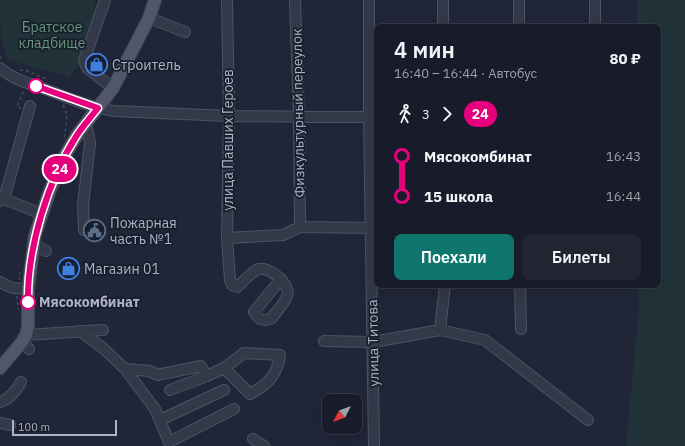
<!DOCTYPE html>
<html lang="ru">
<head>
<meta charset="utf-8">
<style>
	:root { --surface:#181c2a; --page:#212532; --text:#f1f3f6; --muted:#9fa1a8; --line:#363a47; --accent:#0f766e }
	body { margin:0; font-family:"IBM Plex Sans",sans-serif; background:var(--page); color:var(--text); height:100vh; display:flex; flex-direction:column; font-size:15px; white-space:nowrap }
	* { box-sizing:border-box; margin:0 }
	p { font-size:13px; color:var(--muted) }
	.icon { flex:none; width:22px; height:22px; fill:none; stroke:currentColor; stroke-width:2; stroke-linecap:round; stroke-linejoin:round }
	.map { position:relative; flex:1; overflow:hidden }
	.details { position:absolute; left:374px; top:24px; width:287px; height:264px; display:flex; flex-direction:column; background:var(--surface); border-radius:8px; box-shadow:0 4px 16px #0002,0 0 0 1px var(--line) }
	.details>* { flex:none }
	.badge { padding:0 8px; border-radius:13px; font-size:14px; line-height:26px }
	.needle { width:26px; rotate:228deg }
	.controls { position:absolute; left:322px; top:394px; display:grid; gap:8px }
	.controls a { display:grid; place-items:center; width:40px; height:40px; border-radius:8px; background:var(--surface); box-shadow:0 4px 16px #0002,0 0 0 1px var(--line); font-size:20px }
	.scale { position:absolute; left:12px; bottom:10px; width:105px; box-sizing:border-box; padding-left:4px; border:2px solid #adb3c5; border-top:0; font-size:11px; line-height:14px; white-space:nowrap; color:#adb3c5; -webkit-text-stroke:3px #191e2d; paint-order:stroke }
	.map>.badge { position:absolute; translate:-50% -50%; box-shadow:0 0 0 2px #fff }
	.legs { display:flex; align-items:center; gap:6px; height:44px; padding:0 20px; font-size:13px }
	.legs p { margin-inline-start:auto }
	.overview { display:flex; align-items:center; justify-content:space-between; height:68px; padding:0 20px }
	h1 { font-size:22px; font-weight:600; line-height:30px }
	.button { display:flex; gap:8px; margin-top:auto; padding:8px 20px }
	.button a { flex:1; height:46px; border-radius:8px; background:var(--accent); color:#fff; font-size:16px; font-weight:600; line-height:46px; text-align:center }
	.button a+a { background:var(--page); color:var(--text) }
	ul { padding:0 20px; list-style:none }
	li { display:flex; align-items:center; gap:14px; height:40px; font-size:15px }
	li i { display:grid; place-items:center; width:6px; height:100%; margin:0 5px; background:currentColor }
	li i::after { content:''; width:10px; height:10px; margin:-5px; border:3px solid; border-radius:50%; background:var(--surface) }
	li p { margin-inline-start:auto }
	li:first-child i { background:linear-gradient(#0000 50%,currentColor 0) }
	li:last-child i { background:linear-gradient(currentColor 50%,#0000 0) }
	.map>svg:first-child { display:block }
</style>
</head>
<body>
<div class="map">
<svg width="685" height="446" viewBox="0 0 685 446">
	<rect width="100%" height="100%" fill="#202638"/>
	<path fill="#213339" d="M0,0H94L97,9L79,64L69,77L9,60C0,44 0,18 0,0Z
		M637,0H685V446H626L639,310L637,285H658V27H637Z"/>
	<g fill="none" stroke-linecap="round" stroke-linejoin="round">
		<defs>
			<path id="minor" d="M105,0L84,61L87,68L113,88
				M227,0L229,116L227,238L230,280L232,285L237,287C244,282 250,272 259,269C269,266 292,285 287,296C284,304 276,312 271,319C262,321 259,320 254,312L281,279
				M295,0L299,116L300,227
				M369,0V118L374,446
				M149,18L185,32
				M443,27V0
				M519,27V0
				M595,27V0
				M0,68C12,79 30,84 45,89C68,98 90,107 114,111L229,116L377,117
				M4,199L42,214
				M0,201L4,199L30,106
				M84,230L83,205L90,143L86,123
				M227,238L283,235L300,227L377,228
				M33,244L46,251
				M0,282L12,288L28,289
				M520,285L521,329
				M440,330L445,285
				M80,331L104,349L125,369L155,409L169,442L234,409
				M26,335L103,330
				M324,341L373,342L440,330L485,340L588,420
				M22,342L29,349
				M125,369L150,371L157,375L201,366L207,376L170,390
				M207,376L224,368L244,353L280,355C277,376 268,384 250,394L224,368
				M0,402C10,399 16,391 21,382
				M160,420L224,390
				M0,423L10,425
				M253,439L264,446"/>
			<path id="major" d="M0,368L22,342L26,335L28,326V289L35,235L49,193L64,157L77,135L113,88L149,18L155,0"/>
		</defs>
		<use href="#minor" stroke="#4e5363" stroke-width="12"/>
		<use href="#major" stroke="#3d4252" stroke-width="14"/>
		<path stroke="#3f5057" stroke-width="1.5" stroke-dasharray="3 3" stroke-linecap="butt" d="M0,56L2,61
			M20,70L28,71L48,80
			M63,105C69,115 66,126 64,138
			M21,108L17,107L24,90
			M19,280L20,272
			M17,296L18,310"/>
		<use href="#minor" stroke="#333948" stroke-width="10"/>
		<use href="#major" stroke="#515769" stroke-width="12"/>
	</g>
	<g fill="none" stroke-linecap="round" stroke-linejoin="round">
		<defs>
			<path id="line-1" d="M28,302C27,248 48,180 77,135C83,126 91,117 98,108L36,86"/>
		</defs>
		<use href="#line-1" stroke="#fff" stroke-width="9"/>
		<use href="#line-1" stroke="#e6007e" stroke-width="6"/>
	</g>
	<defs>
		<symbol id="shop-ring" viewBox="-11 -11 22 22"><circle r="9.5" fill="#191e2d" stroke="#3f7fe0" stroke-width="1.5"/><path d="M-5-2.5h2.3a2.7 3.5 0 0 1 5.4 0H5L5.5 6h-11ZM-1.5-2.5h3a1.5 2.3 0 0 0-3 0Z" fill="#3f7fe0"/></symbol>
		<symbol id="civic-ring" viewBox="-11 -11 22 22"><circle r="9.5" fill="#191e2d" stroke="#5c6f8a" stroke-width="1.5"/><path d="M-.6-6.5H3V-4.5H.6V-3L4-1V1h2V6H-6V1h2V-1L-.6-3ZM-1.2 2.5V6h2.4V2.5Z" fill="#5c6f8a"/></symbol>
	</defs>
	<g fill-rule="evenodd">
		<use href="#shop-ring" x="84" y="52" width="25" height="25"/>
		<use href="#civic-ring" x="82" y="218" width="25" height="25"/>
		<use href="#shop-ring" x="56" y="256" width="25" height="25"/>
	</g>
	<g fill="#fff" stroke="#e6007e" stroke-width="2">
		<circle cx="36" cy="86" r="7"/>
		<circle cx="28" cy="302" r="7"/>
	</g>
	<g text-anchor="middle" stroke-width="3.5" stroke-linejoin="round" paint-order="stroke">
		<g font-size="14" fill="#649678" stroke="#191e2d">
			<text x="52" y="32">Братское<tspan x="52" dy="16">кладбище</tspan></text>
		</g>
		<g font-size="14" fill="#adb3c5" stroke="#191e2d" text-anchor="start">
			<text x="112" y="70">Строитель</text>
			<text x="110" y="228">Пожарная<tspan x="110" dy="16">часть №1</tspan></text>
			<text x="84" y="274">Магазин 01</text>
		</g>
		<g font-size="14" fill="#adb3c5" stroke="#191e2d">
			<text transform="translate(298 113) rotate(-91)" y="5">Физкультурный переулок</text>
			<text transform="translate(228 140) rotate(-90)" y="5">улица Павших Героев</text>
			<text transform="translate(373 343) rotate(-91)" y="5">улица Титова</text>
		</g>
		<g font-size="14" font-weight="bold" fill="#adb3c5" stroke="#191e2d" text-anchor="start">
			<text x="39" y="307">Мясокомбинат</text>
		</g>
	</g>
</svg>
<div class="controls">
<a><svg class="needle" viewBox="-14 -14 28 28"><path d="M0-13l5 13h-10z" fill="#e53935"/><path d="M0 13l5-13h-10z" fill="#9fa1a8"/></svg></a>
</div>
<div class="scale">100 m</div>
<b class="badge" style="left:60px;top:169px;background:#e6007e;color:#fff">24</b>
<section class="details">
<div class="overview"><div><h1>4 мин</h1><p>16:40 – 16:44 · Автобус</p></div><b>80 ₽</b></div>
<div class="legs"><svg class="icon" aria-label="walk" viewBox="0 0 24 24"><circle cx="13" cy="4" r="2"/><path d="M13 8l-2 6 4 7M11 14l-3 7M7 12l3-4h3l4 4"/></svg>3<svg class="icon" aria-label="forward" viewBox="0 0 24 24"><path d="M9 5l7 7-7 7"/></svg><b class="badge" style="background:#e6007e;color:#fff">24</b></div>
<ul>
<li><i style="color:#e6007e"></i><b>Мясокомбинат</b><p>16:43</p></li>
<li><i style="color:#e6007e"></i><b>15 школа</b><p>16:44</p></li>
</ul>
<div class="button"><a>Поехали</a><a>Билеты</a></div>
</section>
</div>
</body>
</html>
